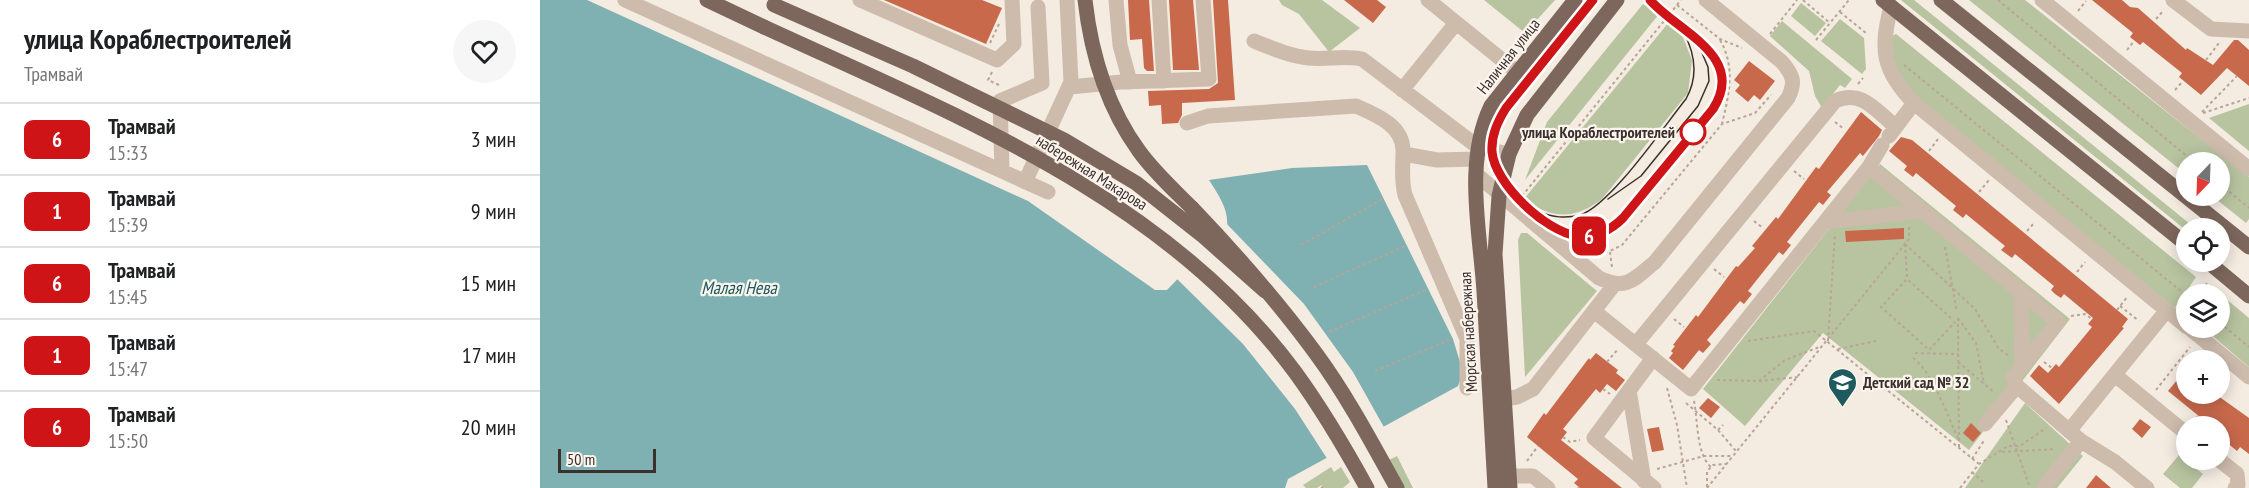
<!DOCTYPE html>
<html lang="ru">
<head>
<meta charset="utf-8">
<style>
	:root { --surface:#fff; --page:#f6f6f6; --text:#202124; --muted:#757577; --line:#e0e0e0 }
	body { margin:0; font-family:"PT Sans Narrow",sans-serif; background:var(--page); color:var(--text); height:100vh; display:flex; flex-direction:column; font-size:22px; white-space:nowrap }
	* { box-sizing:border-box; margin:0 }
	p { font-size:20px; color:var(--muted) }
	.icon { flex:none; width:33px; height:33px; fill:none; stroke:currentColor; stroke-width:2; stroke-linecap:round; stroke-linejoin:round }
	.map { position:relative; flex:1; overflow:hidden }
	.side { display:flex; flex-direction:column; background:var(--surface); width:540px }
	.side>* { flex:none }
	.badge { padding:0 12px; border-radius:9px; font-size:21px; line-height:39px }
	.needle { width:39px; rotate:203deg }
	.buttons { position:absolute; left:1636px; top:152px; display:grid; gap:12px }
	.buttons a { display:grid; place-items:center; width:54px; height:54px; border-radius:50%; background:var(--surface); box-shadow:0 3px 15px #0003; font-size:30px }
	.scale { position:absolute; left:18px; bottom:15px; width:98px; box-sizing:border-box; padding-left:6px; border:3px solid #3b302b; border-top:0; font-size:16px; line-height:21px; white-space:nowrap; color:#3b302b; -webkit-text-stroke:4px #fbf5ee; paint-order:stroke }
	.map>.badge { position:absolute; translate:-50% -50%; box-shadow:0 0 0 3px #fff }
	.round { display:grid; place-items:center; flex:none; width:63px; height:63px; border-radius:32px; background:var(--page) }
	.summary { display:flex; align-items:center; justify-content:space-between; height:102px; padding:0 24px }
	h1 { font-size:28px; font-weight:800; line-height:45px }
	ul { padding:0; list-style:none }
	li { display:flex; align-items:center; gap:18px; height:72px; padding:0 24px; border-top:2px solid var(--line) }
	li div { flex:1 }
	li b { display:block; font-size:22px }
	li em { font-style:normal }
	li .badge { min-width:66px; font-weight:700; text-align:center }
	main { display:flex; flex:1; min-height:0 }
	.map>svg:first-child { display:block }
</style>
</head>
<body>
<main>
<section class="side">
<div class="summary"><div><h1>улица Кораблестроителей</h1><p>Трамвай</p></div><a class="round"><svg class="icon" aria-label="heart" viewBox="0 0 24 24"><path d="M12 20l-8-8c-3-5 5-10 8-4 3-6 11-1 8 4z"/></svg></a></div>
<ul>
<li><span class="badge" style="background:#ce1417;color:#fff">6</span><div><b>Трамвай</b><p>15:33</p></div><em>3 мин</em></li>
<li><span class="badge" style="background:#ce1417;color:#fff">1</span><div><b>Трамвай</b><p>15:39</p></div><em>9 мин</em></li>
<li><span class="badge" style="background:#ce1417;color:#fff">6</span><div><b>Трамвай</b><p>15:45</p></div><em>15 мин</em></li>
<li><span class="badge" style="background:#ce1417;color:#fff">1</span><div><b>Трамвай</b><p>15:47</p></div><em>17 мин</em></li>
<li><span class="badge" style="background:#ce1417;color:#fff">6</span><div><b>Трамвай</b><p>15:50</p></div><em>20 мин</em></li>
</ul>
</section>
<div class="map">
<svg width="1709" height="488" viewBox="0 0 1709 488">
	<rect width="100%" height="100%" fill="#f4ebe1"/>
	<path fill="#b8c4a0" d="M739,0H782L820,28L789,52L759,14L742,5Z
		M944,0H1015L985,33Z
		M1361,0H1374L1655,228H1647V231Z
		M1429,0H1485L1709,177V219L1706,223L1671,195H1680V162H1647V175Z
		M1261,3L1286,23L1275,36L1251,16Z
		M1103,4L1119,14L985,180L1007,122Z
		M1300,19L1324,38L1326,69L1322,74L1281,41Z
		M1242,21L1312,79L1305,88L1300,85L1282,108L1275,96L1269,71L1230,36Z
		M1129,22L1140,30L1152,60L1148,93L1062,199C1035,220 1011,219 984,199Z
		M1356,34L1656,277L1635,308L1393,111L1362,82L1349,62L1350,37Z
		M1709,104V151L1669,118Z
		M1340,164L1530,319L1429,450L1283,333L1205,426L1163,389Z
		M981,233H987L1057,291L985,377L978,240Z
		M1680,294L1709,318V367L1662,327H1680Z
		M1485,403L1543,456L1517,488H1425Z
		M1639,455L1663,474L1652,488H1640L1623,474Z
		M857,456L873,488H850L839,465Z
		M791,467L794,472L801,467L810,482L803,488H784L782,485L777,488H766L763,485Z"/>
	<path fill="#7fb0b2" d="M0,0H47L488,201L615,290H627L687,228C689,209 679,196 669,180L752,168L827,165L913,339L923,372L918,386L748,479L745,488H0Z"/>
	<path fill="#f4ebe1" d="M685,222L764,304L813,372L845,429L788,460L755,409L703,344L635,277L684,227Z"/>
	<path fill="#c8694b" d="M344,0H442L462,8L446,44Z
		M588,0H609L614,71H607L604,68L602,39L590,40Z
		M629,0H653L659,70H633Z
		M673,0H688L695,100L642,103V115L638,123L622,124L621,105L609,106L608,91L669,89L678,83Z
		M804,0H837L846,7L833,23Z
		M1552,0H1582L1590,7L1598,8L1646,50L1647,48L1673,65L1694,40H1698L1709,50V86L1687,68L1661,95L1639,77L1642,73L1603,42L1600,45L1590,37L1593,33Z
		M1209,61L1235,81L1220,100L1214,95L1208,102L1195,91L1200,85L1194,80Z
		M1321,112L1342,130L1339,136L1323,156L1320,153L1287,192L1291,195L1283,205L1279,202L1247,242L1251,245L1243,255L1239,252L1208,291L1212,294L1204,304L1200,301L1167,340L1171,344L1163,353L1159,350L1143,370L1129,358L1133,353L1131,351L1135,346L1133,345L1156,315L1158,317L1196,266L1198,267L1215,248L1212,246L1236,217L1238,219L1276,167L1279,169Z
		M1361,137L1372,140L1588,319L1582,327L1584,328L1519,404L1490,376L1499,365L1508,373L1516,364L1519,367L1552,327L1548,324L1553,318L1524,294L1521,298L1515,294L1511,290L1514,286L1475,254L1472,258L1461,250L1465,246L1426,214L1423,218L1413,210L1416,206L1376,173L1373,177L1364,170L1367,166L1349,151Z
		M1364,228V239L1306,242L1305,231Z
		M1056,353L1078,370L1076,373L1085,380L1076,391L1067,384L1060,393L1056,389L1023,429L1027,432L1021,440L1082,488H1040L1034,483L1038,479L987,437L1004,413L1006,415L1049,358L1050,360Z
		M1647,368V393H1674L1709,418V454L1700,447L1697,451L1686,442L1689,438L1680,430V426H1671L1628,391Z
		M1168,398L1180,407L1171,418L1159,408Z
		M1600,419L1611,427L1602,438L1592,429Z
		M1431,423L1441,433L1433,442L1423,433Z
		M1119,427L1124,450L1112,452L1107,429Z
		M1556,475L1571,488H1546Z"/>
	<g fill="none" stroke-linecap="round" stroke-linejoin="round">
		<path stroke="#b9a596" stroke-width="2" stroke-dasharray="3 3" stroke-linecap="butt" d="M1263,0L1290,23
			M1458,0L1654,162
			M1137,5L1180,39L1202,48
			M1538,11L1546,1
			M1300,12L1326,33
			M1616,19L1624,10
			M1230,34L1257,0
			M1180,40C1196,68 1189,94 1182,124
			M1276,40L1309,0
			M450,43L459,24
			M1587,50L1594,41
			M1666,60L1679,43
			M1364,65L1647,296
			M452,72L448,80L459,85
			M1318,84L1323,78
			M1635,90L1643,81
			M1662,112L1697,76
			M1663,113L1709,98
			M1295,122L1304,129
			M1389,151L1398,139
			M1254,171L1264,179
			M1680,184L1709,208
			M1439,192L1449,180
			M982,196L1141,0
			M1214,221L1223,228
			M1487,231L1495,222
			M1365,244L1435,309L1459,349L1468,355
			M1365,244L1367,278
			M761,245L844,198
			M1405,247L1417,312
			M1070,252L1072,267
			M1053,253L1070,251L1082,245L1182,124L1215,113L1231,95
			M1174,269L1184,277
			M1537,272L1545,262
			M774,287L867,245
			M1659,294L1667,283
			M1580,306L1599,321
			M1577,310L1588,296
			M1531,316L1545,314L1552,319
			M1411,318L1367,279L1341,307L1389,350L1415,322
			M1418,318L1419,448
			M1418,318L1436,343L1444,384
			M1134,319L1144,327
			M1680,323L1709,347
			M789,332L888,289
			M1208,341L1274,331L1439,464
			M1288,341L1295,233
			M1298,349L1336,341
			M1375,353L1418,354
			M1373,358C1392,371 1408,417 1418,438
			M1067,362L1078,349
			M1418,362L1455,393
			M1504,362L1512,368
			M835,371L912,339
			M1177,380L1219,381L1258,377
			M1219,381L1245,360L1282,346
			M1127,388L1137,425L1147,488
			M1063,389L1070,394
			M1616,390L1650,347
			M1154,401C1158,420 1156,454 1171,467
			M1146,403L1178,430L1196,451
			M1466,420L1489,485
			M1652,423L1658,416
			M1659,426L1664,420
			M1178,430L1183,425
			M1023,437L1030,442L1040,440
			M1462,452L1516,449
			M1432,459L1445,439
			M987,461L998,446
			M1117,469L1164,456H1193
			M1432,472L1443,482
			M1167,487V471L1173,465L1186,464
			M781,488L784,486
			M1038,488L1039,487
			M1167,488L1369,239V227
			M1420,488L1439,464L1468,446H1480L1506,428"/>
		<path stroke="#cdbbac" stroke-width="15" d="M85,0L508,192
			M320,0L457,60L474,44L472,0
			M576,0L580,45L590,82
			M619,0L624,81
			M888,0L977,72
			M1502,0L1709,169
			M1633,0L1671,29L1709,31
			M1351,6C1340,50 1342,70 1374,103L1647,327
			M714,41C732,48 749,56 769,58C788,60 802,55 822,59L938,147L969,154
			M530,87L581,82L669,79L663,0
			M862,90L916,23
			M647,123L668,116L816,106C837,115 864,126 863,152C863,168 861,180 865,195L927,339V388
			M1349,136L1374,103
			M864,154L897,160L937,159
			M1329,167L1518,322L1473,377L1477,386L1541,441L1575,462L1607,488
			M462,171L460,101L502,83L498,7
			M936,174L1059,278C1087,291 1094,279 1115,262L1248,98C1256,82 1253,75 1242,62L1166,0
			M485,182L531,82L527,0
			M1285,222L1382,211
			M1481,292L1482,366
			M1054,311L1151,389L1329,167L1342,145
			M1648,327L1709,377
			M1096,344L1295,101C1322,89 1335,110 1355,126
			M1113,358L1054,438L1114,488
			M1575,375L1647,434
			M1089,390L1104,481
			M964,399L977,397L993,389L1074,285
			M1445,424L1477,386
			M1529,431L1627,310
			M1678,459L1697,474L1698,485L1695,488
			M969,476H993L1008,488
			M1503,488L1541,441"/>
		<path stroke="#7d675c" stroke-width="15" d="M167,0L224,27
			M1343,0L1647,245
			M1401,0L1709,247
			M652,208C696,254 739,303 777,355C807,396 832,443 857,488
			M1667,261L1709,296
			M955,488C951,422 948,357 944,291C940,231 924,162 951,106L1035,0
			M970,488L955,254L959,196L969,154L987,115L1077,0"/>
		<path stroke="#3b302b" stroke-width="1.5" d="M1053,0L966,108C958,121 951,135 952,152C955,184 1005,231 1037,236C1054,239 1071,230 1083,218L1173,109C1198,71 1170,50 1142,28C1130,18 1118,7 1104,0
			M1068,199L1101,176L1158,106L1169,81L1168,67L1159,46
			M999,212C1013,217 1025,219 1040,215C1070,206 1124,126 1146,99C1159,76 1155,53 1143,31"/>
		<path stroke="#7d675c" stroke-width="15" d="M545,0C551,53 567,107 599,151C614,172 634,190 652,208
			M234,5L373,66L524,140L596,183L662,235L725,291
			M224,27C415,115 626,197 755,372C782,409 805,448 827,488"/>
	</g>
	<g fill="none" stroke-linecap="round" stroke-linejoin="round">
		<defs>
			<path id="line" d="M1053,0L966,108C958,121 951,135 952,152C955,184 1005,231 1037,236C1054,239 1071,230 1083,218L1173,109C1207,56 1138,32 1110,0"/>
		</defs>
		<use href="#line" stroke="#fff" stroke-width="14"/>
		<use href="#line" stroke="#ce1417" stroke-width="9"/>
	</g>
	<defs>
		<symbol id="school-pin" viewBox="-11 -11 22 30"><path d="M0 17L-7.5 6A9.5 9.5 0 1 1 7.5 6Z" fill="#1f5a5e" stroke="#fbf5ee"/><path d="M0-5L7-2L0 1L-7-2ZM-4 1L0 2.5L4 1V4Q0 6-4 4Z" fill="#fff"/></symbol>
	</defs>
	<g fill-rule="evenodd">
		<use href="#school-pin" x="1286" y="366" width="33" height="45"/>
	</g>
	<circle fill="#fff" stroke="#ce1417" stroke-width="3" cx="1153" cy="132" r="12"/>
	<g text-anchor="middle" stroke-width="4.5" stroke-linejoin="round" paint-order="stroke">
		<g font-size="16" fill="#3b302b" stroke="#fbf5ee">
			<text transform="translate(968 56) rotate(-52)" y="6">Наличная улица</text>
			<text transform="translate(552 172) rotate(32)" y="6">набережная Макарова</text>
			<text transform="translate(928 332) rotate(-93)" y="6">Морская набережная</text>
		</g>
		<g font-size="16" font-weight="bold" fill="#3b302b" stroke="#fbf5ee" text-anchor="end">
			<text x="1135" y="138">улица Кораблестроителей</text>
		</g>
		<g font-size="16" font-weight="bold" fill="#3b302b" stroke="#fbf5ee" text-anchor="start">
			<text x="1323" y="388">Детский сад № 32</text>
		</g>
		<g font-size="18" font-style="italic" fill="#1f5a5e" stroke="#fbf5ee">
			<text x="199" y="294">Малая Нева</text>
		</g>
	</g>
</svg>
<div class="buttons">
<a><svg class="needle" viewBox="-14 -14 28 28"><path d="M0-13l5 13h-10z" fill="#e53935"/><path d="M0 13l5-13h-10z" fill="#757577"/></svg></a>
<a><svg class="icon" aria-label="locate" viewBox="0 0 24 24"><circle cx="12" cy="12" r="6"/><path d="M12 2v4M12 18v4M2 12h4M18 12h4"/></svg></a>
<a><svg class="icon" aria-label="layers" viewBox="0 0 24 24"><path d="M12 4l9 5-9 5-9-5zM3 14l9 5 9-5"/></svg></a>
<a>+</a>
<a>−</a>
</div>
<div class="scale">50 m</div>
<b class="badge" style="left:1049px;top:236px;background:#ce1417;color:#fff">6</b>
</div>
</main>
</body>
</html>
